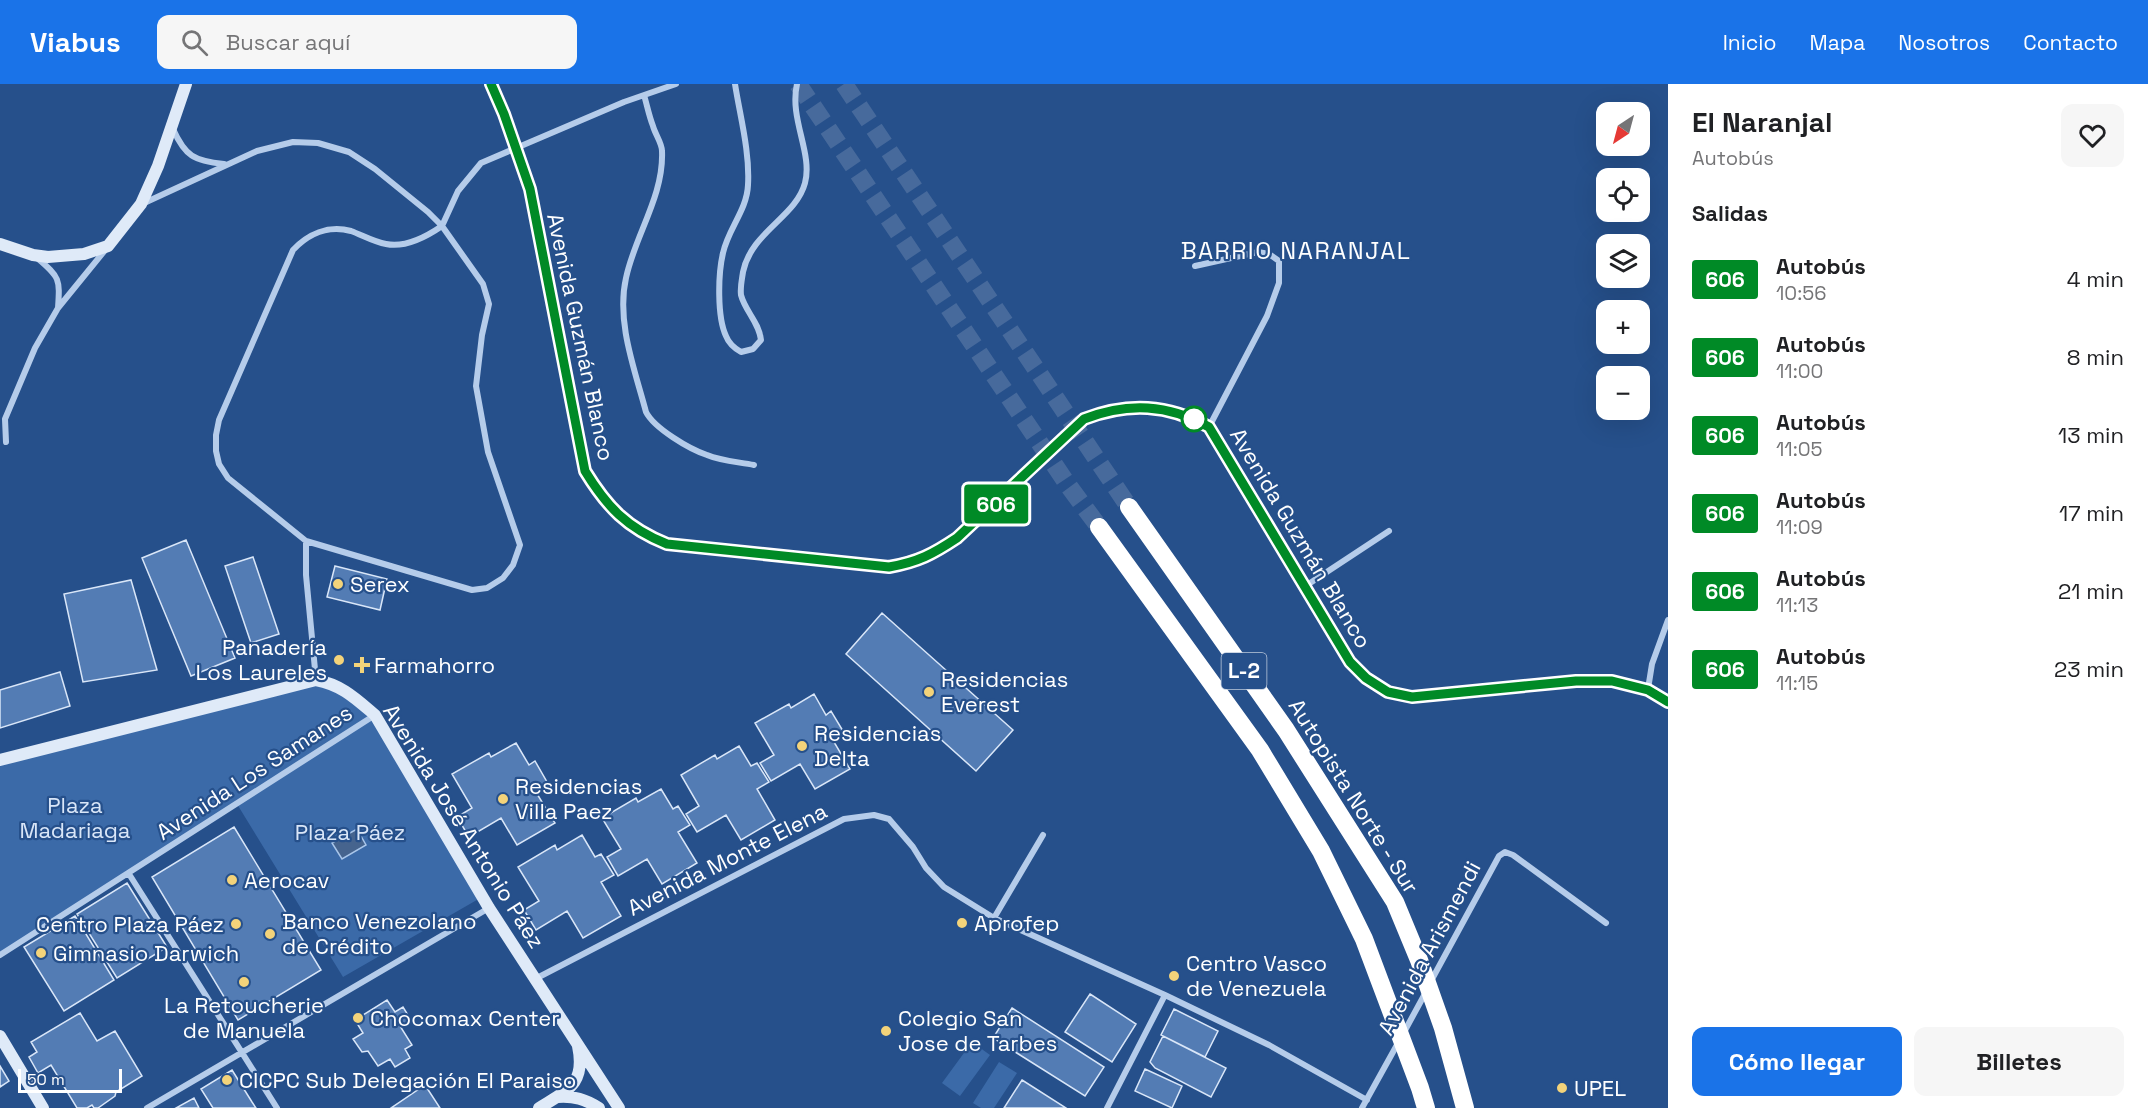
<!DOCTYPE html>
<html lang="es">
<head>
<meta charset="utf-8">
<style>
	:root { --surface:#fff; --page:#f6f6f6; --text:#202124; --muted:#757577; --accent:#1a73e8 }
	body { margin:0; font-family:"Space Grotesk",sans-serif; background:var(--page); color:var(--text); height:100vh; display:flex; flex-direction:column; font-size:22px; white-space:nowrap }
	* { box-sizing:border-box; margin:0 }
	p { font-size:20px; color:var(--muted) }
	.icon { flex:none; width:33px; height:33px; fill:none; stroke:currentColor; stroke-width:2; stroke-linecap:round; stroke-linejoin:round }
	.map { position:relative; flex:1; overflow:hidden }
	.details { display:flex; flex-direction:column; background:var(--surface); width:480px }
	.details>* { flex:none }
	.badge { padding:0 12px; border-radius:4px; font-size:21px; line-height:39px }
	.needle { width:39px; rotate:216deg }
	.fabs { position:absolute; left:1596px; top:18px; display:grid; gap:12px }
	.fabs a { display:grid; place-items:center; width:54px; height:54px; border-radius:12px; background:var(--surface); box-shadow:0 6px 24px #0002; font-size:30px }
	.scale { position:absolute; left:18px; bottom:15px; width:104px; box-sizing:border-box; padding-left:6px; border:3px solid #fff; border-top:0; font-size:16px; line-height:21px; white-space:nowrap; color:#fff; -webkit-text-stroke:4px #26508b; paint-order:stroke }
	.map>.badge { position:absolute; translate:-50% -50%; box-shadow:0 0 0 3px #fff }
	h2 { padding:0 24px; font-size:22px; line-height:54px }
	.round { display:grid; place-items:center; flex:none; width:63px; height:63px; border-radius:12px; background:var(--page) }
	.head { display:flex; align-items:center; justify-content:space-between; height:102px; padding:0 24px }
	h1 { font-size:28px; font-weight:800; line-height:45px }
	.cta { display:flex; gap:12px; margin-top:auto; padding:12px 24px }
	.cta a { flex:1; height:69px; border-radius:12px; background:var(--accent); color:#fff; font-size:24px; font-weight:800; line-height:69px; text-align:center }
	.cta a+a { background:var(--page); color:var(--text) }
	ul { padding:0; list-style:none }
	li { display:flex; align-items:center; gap:18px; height:78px; padding:0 24px }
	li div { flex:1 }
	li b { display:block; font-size:22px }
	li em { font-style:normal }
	li .badge { min-width:66px; font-weight:700; text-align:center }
	header { display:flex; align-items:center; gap:36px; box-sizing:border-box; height:84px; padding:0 30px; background:var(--accent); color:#fff }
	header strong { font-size:28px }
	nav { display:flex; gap:33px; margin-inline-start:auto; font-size:21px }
	.search { width:420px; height:54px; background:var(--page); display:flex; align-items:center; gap:15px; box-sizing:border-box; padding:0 21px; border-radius:12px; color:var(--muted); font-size:22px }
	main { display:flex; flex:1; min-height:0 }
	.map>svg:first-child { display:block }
</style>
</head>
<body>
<header>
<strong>Viabus</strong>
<div class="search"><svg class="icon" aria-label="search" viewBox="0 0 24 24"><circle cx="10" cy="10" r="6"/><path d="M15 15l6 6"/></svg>Buscar aquí</div>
<nav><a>Inicio</a><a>Mapa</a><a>Nosotros</a><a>Contacto</a></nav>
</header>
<main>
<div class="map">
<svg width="1668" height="1024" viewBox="0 0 1668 1024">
	<rect width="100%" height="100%" fill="#26508b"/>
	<path fill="#3b6aa8" d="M316,596L375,631L482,813L343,893L237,720L0,871V676Z
		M972,958L990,971L960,1012L942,999Z
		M999,978L1017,989L994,1024H981L973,1019Z"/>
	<path fill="#46648e" stroke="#a9c6ea" stroke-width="1.5" d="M357,745L366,761L342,775L332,759Z"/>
	<path fill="#537cb4" stroke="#d9e6f8" stroke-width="1.5" d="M186,456L235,574L191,592L142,474Z
		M253,473L279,550L251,559L225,482Z
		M335,482L387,495L380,526L327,513Z
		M131,496L157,586L83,598L64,510Z
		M882,529L1013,646L976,687L846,570Z
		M60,588L70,622L0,644V606Z
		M814,610L826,631L831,627L843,647L831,653L850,685L815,705L800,680L771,697L760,679L774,671L755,639L789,620L791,624Z
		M516,659L529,681L535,677L547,698L534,705L555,739L517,761L501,734L469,753L457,733L472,724L452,690L489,669L491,673Z
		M739,662L751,682L757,679L769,698L757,705L775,736L741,756L726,731L697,748L686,730L699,722L681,691L715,671L717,675Z
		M661,705L673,725L678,722L690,741L678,748L697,779L662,800L647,775L618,792L607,773L621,765L602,734L636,714L638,718Z
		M234,743L321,886L238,936L152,793Z
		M582,751L595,773L601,770L614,791L601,798L621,832L583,854L567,827L536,846L524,826L539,817L518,783L555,761L557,766Z
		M127,799L167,863L117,894L77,830Z
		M75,832L114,896L64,927L24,863Z
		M1090,910L1136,940L1112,978L1065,948Z
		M387,916L395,928L403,923L411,936L400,942L412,961L405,965L410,974L395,983L390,975L378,982L368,967L362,968L353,955L363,949L355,936Z
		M1012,924L1104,983L1085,1012L993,954Z
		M1174,925L1218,947L1205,973L1161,951Z
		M80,929L97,957L115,947L142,992L116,1008L115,1012L98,1024H94L92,1021L87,1024H77L51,981L38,989L29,973L37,968L31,958Z
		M1163,952L1226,984L1211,1013L1155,984L1150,978Z
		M0,982L9,997L0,1003Z
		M1145,985L1182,1002L1172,1024L1135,1007Z
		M232,986L252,1018L256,1024H213L201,1005Z
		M1022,996L1066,1024H1004Z
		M425,1001L440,1024H391Z
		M194,1014L199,1024H176Z"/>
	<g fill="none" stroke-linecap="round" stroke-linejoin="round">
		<path stroke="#476a9c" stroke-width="18" stroke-dasharray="18 9" stroke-linecap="butt" d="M798,0L1068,401L1099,443
			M844,0L1129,423"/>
		<path stroke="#b5ccea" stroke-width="6" d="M735,0C740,32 750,68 748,101C747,126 728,145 723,169C718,190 717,233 726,252C729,260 734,264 741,268L753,265L761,256C759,238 745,227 741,211C740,203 742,195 743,188C751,148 796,133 805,99C813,69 789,35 797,0
			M644,11C647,21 649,32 653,42C655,50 662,59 662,67C664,112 635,151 626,194C616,238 635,286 646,328C654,344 689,365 707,371C721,377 739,378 754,381
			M173,45C185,72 194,77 224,80
			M142,120L257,67L293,58L318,59L349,68L375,85L428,128L442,142L483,200L489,220L482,251L476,302L488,368L520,461L513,481L503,494L487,504L472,506L306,457L228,394L219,380L216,367V351L219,336L293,166C308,150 328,141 351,147C362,151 374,158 386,160C405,164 426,153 442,142
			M442,142L458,107L481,79L624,18L676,0
			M37,174C60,193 60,195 58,224
			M1195,182L1258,168L1269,170L1279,177V199L1267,232L1209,343
			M6,358L5,335L35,264L58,224L106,165
			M306,457V491L316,596
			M1304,503L1389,447
			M1648,605L1652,580L1668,536
			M129,790L277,1024
			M994,834L1043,751
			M0,871L375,631
			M535,895L844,735L874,731L889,735L913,763L926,784L944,803L994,834L1165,911L1269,961L1367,1016
			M1431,897L1499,772L1505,768L1513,771L1606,839
			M1403,950L1427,906
			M147,1024L489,824
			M1107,1024L1165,911
			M1362,1024L1398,959"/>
		<path stroke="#dfeaf8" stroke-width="12" d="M491,0L504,30L530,105L585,387C607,423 627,444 667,460L889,483C919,477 932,471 957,454L1084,335C1128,318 1168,320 1209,343L1350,578L1366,594L1388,608L1412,613L1576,597H1612L1648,606L1668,618
			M0,160L33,171L48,173L84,170L108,162L141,120L158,82L186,0
			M0,676L316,596C342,601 355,614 375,631L489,824L619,1024
			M0,952L43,1024
			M558,1013C574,1012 585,1015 599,1024
			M539,1024C568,1006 586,1000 578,962"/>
		<path stroke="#fff" stroke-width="18" d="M1129,423L1286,646L1395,818L1419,876L1443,944L1465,1024
			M1099,443L1260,666L1321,767L1364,855L1420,1004L1426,1024"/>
	</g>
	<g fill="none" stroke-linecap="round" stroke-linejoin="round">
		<defs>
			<path id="line" d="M491,0L504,30L530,105L585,387C607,423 627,444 667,460L889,483C918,478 933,470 957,454L1084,335C1128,318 1168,320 1209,343L1350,578L1366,594L1388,608L1412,613L1576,597H1612L1648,606L1668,618"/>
		</defs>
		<use href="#line" stroke="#fff" stroke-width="14"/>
		<use href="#line" stroke="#008a26" stroke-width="9"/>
	</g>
	<circle fill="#fff" stroke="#008a26" stroke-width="3" cx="1194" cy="335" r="12"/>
	<g fill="#f3d37a" stroke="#26508b" stroke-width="2">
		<circle cx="338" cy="500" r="6"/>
		<circle cx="339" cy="576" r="6"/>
		<path d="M359 572h6v6h6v6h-6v6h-6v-6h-6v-6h6z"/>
		<circle cx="929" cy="608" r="6"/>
		<circle cx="802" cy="662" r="6"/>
		<circle cx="503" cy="715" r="6"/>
		<circle cx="232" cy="796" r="6"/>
		<circle cx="962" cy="839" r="6"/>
		<circle cx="236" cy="840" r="6"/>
		<circle cx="270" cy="850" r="6"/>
		<circle cx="41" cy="869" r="6"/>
		<circle cx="1174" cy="892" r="6"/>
		<circle cx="244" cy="898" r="6"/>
		<circle cx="358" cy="934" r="6"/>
		<circle cx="886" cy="947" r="6"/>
		<circle cx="227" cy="996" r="6"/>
		<circle cx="1562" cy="1004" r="6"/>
	</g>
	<g text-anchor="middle" stroke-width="4.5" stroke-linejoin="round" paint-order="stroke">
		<rect fill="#26508b" stroke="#becadc" stroke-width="1.5" x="1221.5" y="569" width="45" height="36" rx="4.5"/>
		<g font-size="21" font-weight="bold" fill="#fff">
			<text x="1244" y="594">L-2</text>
		</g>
		<g font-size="22" fill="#fff" stroke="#26508b">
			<text transform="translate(581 253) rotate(78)" y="8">Avenida Guzmán Blanco</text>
			<text transform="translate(1301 454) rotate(59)" y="8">Avenida Guzmán Blanco</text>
			<text transform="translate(254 688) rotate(-33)" y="8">Avenida Los Samanes</text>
			<text transform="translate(1354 712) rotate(58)" y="8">Autopista Norte - Sur</text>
			<text transform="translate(464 742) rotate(58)" y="8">Avenida José Antonio Páez</text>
			<text transform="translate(727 775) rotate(-27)" y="8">Avenida Monte Elena</text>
			<text transform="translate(1429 864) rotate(-62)" y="8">Avenida Arismendi</text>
		</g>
		<g font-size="22" fill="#fff" stroke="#26508b" text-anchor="start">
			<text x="350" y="508">Serex</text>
			<text x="327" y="571" text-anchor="end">Panadería<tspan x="327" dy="25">Los Laureles</tspan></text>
			<text x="374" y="589">Farmahorro</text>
			<text x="941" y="603">Residencias<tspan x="941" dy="25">Everest</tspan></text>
			<text x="814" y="657">Residencias<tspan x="814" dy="25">Delta</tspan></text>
			<text x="515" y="710">Residencias<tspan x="515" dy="25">Villa Paez</tspan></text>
			<text x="244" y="804">Aerocav</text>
			<text x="282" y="845">Banco Venezolano<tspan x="282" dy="25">de Crédito</tspan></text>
			<text x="974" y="847">Aprofep</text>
			<text x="224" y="848" text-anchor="end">Centro Plaza Páez</text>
			<text x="53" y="877">Gimnasio Darwich</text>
			<text x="1186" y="887">Centro Vasco<tspan x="1186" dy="25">de Venezuela</tspan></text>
			<text x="244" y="929" text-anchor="middle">La Retoucherie<tspan x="244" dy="25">de Manuela</tspan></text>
			<text x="370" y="942">Chocomax Center</text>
			<text x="898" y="942">Colegio San<tspan x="898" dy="25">Jose de Tarbes</tspan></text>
			<text x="239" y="1004">CICPC Sub Delegación El Paraiso</text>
			<text x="1574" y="1012">UPEL</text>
		</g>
		<g font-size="22" fill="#d9e6f8" stroke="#26508b">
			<text x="75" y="729">Plaza<tspan x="75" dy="25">Madariaga</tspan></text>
			<text x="350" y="756">Plaza Páez</text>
		</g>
		<g font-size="24" letter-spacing="1.5" fill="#fff" stroke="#26508b">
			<text x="1296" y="175">BARRIO NARANJAL</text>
		</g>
	</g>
</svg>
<div class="fabs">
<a><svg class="needle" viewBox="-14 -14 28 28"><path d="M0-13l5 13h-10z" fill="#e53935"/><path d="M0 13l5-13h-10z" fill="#757577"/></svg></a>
<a><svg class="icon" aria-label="locate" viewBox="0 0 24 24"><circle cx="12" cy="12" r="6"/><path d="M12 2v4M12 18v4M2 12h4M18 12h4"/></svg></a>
<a><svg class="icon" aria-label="layers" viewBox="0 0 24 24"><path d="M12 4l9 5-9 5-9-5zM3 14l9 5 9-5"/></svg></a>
<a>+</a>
<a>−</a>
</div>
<div class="scale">50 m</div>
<b class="badge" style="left:996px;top:420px;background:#008a26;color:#fff">606</b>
</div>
<section class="details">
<div class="head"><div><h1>El Naranjal</h1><p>Autobús</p></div><a class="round"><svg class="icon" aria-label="heart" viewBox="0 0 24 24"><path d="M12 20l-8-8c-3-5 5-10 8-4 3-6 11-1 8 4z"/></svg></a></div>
<h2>Salidas</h2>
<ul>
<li><span class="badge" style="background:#008a26;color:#fff">606</span><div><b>Autobús</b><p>10:56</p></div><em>4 min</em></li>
<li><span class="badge" style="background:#008a26;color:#fff">606</span><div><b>Autobús</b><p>11:00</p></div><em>8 min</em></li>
<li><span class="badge" style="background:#008a26;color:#fff">606</span><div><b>Autobús</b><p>11:05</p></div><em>13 min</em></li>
<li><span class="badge" style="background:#008a26;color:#fff">606</span><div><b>Autobús</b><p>11:09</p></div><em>17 min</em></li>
<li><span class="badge" style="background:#008a26;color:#fff">606</span><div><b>Autobús</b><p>11:13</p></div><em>21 min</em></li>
<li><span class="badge" style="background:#008a26;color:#fff">606</span><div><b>Autobús</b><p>11:15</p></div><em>23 min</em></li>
</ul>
<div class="cta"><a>Cómo llegar</a><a>Billetes</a></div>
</section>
</main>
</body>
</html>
